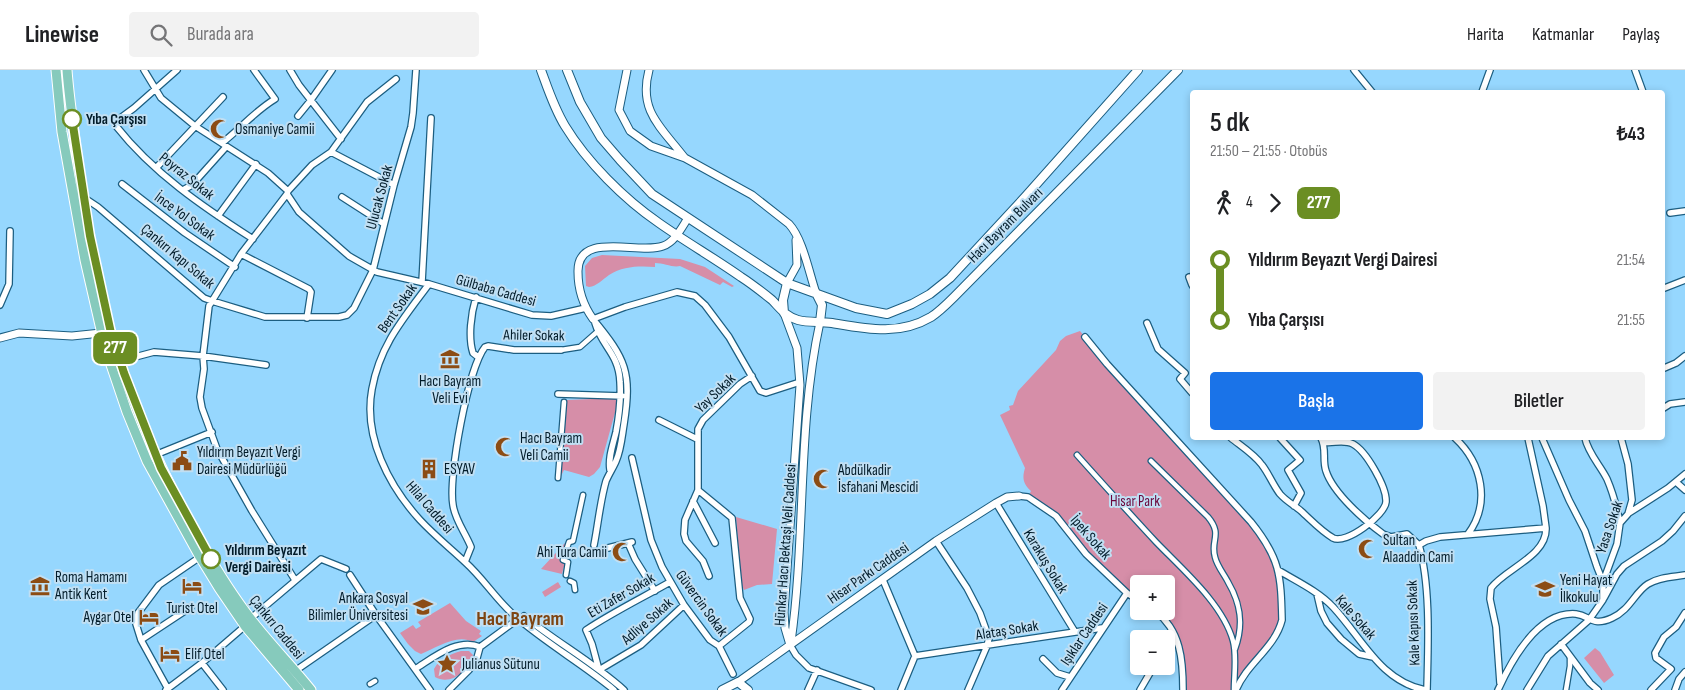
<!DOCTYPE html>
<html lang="tr">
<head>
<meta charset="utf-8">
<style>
	:root { --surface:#fff; --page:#f2f2f2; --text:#202124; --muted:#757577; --line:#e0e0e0; --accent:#1a73e8 }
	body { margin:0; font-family:"Sofia Sans Condensed",sans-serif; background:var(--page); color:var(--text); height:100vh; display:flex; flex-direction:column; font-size:19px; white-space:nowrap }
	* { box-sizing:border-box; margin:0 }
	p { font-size:16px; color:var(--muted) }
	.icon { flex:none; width:28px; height:28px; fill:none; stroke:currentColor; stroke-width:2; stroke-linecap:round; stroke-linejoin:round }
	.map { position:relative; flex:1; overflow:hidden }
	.drawer { position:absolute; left:1190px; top:20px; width:475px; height:350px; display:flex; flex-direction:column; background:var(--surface); border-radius:5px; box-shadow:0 2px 8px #0003 }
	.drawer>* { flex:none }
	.badge { padding:0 10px; border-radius:8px; font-size:18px; line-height:32px }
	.fabs { position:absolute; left:1130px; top:505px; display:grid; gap:10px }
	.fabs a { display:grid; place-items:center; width:45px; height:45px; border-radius:5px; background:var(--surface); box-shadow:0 2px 8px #0003; font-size:25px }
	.map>.badge { position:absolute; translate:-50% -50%; box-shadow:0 0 0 2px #fff }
	.legs { display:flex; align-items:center; gap:8px; height:55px; padding:0 20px; font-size:16px }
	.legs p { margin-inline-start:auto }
	.overview { display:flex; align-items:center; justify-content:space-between; height:85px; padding:0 20px }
	h1 { font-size:28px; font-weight:600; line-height:38px }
	.primary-button { display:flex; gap:10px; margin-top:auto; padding:10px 20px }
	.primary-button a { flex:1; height:58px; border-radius:5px; background:var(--accent); color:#fff; font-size:20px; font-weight:600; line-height:58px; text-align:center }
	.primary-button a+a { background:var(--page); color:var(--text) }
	ul { padding:0 20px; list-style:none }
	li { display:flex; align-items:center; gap:18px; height:60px; font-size:19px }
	li i { display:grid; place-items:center; width:8px; height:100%; margin:0 6px; background:currentColor }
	li i::after { content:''; width:12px; height:12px; margin:-6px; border:4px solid; border-radius:50%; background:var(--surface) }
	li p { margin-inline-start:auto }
	li:first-child i { background:linear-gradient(#0000 50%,currentColor 0) }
	li:last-child i { background:linear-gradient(currentColor 50%,#0000 0) }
	header { display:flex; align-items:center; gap:30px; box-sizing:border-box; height:70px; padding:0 25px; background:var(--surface); border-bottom:1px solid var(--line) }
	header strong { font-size:24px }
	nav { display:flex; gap:28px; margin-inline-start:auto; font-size:18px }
	.search { width:350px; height:45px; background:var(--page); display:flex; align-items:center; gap:12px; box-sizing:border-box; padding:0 18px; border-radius:5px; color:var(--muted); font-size:19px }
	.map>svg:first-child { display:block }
</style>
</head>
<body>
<header>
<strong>Linewise</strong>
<div class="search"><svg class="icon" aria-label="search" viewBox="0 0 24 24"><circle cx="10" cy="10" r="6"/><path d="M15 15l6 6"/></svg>Burada ara</div>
<nav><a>Harita</a><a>Katmanlar</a><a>Paylaş</a></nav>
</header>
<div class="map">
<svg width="1685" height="620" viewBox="0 0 1685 620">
	<rect width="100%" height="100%" fill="#96d7fe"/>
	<path fill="#d68ea8" d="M602,185L680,189L705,197L734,216L732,217L723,212L720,215L680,196C673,198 664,193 655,193V197C639,196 623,196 609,205C602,210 597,216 589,217L586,216L585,196L592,188Z
		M1080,261L1107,294L1251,452L1278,500L1280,556L1236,620H1183L1176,570L1155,541H1166V514H1139V531L1102,500L1062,452L1028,427L1031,421C1023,414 1022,408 1025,398L1000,345L1010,340L1009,336L1013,335L1018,321L1056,280L1060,271L1066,266Z
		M615,328L618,331L616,339L600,397L594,404L589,407L564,400L560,408L567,330Z
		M736,447L777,459L772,514L757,515L744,520L741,513Z
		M565,473L567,474L561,491L565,492L562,504L541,499Z
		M558,512L561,517L545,527L542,522Z
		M450,533L466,551L481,561L479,564L482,566L473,572C457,563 436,578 421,584L415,581L408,574L400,563L413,555L416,559L421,556L418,552Z
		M1595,578L1600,582L1614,605L1604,613L1584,588Z
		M461,581H469L473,585C468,601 451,616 435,607L434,599C439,589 450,584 461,581Z"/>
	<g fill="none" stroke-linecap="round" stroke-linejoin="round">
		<defs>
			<path id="pedestrian" d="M561,280L580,277L597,262
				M1077,385C1103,414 1129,443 1156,472C1182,499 1223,534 1233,571C1237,586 1234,604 1234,620
				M1151,391L1208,447C1223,465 1210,470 1215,487C1217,496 1224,504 1228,512C1241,534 1244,555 1235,579
				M558,408L564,332
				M566,505L568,492L563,490L569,472L573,471L583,425
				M570,511L574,513L575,520
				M370,614L375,611
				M1566,620L1570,596V587"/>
			<path id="minor" d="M144,0L161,28L195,56L268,103L288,121L287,124L299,142L349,186L377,202L429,214L532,245L551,246L586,238
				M177,0L134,38L115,52L116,56C153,103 203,137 253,169
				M290,0L299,15L341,69
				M1354,0L1372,22
				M1635,0L1643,22
				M1482,22L1490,0
				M298,46L311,30L332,0
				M222,73C240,59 255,41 275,29L254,0
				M331,82L394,115
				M156,98L223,27
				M122,114L185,163L235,197
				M183,120L192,115L226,77
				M288,121L312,95L331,82L367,32L396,9
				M287,124L241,184L209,236L203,286L204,299L200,327L202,338L217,379L252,441L295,510
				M83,127L98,137L204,228L212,231L265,247H339L347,245L354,238L373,200L394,115L411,57L413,43L416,0
				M342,127L384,154
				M1670,143L1685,141
				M218,146L256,94
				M241,184L309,219L311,222L307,248
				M1189,207L1192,215
				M422,212L431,48
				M429,214C403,249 380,275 372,319C363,367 389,416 420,450C434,465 450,478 465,492C484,509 497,531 516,547C547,574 583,594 614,620
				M1662,219L1685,210
				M476,227C471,244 468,267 473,283L478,287
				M0,235L9,214L10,161
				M593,249L625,237L677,222L695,226L705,235L729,267L760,321L766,323L800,312
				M593,249C626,289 632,302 624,354C622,366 621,380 616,391C613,398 609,404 606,411C600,432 598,455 594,475
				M595,253C602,277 619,284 620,312C621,328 619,346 616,362C613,375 608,387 610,400
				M1147,253L1158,279L1185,303L1180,309L1192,323
				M1085,267L1107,294L1251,452C1280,488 1281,505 1282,550C1275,578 1247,593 1236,620
				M120,291L154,282L203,286L266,295
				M1662,299L1676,293L1685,286
				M558,324L622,326
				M1662,339L1670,334L1685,332
				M659,350L697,369
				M1231,368C1241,376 1254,384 1262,395C1269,404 1273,415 1280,424C1286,431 1294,435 1301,441C1311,450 1321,461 1333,468C1346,475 1385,445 1386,432C1387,417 1366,381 1353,374C1343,369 1333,374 1323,372
				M1280,368L1300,390L1288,400L1301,423L1294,436
				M1321,368C1327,379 1322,390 1326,401C1333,423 1365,451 1383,464L1391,467L1407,464L1419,475C1431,517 1428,576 1427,620
				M1455,368C1482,393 1491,433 1468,464
				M1542,368L1569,430L1585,461L1597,497L1603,512
				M1585,368C1588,383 1600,395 1607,409C1613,423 1617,438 1620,453
				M155,385L212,362
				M632,388L651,470L662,497L684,535L710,570L719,576L733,604
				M1676,412L1685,420
				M698,420L732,448L740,528L750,549L749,552L719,576
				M1019,426L1028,427L1056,446L1086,484L1127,523L1139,531
				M693,431L715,473
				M996,433L1075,562
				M1629,443L1668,418L1685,404
				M936,471L967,518L980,543L989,568L987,576L968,620
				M628,473L635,489L655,521
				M1419,475L1426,471L1440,467L1546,458L1543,436L1528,368
				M608,478L632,472
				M465,492L471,477C465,462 455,450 453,435C448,407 468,298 485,277L488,276L514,280H561
				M1278,500C1296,511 1318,521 1333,537C1362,568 1380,611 1425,620
				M350,505L376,545L430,620
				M709,506L703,491L686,471L684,464L685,450L698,420V359L703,350L740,314L752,306
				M883,510L915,586L901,620
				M670,512C642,528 613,542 586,560L592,574L599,600L641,575L684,535
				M1317,524L1321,541L1327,553L1341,569L1359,584L1373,587
				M1604,528L1617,504L1624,496L1662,471L1673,461L1685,446
				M1155,541C1181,560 1183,591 1183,620
				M524,546C556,572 593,592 624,620
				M250,549L321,489L346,499
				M141,570L191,537
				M1561,574L1590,613L1598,620
				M790,575L796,585L809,598L871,620
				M1166,575L1173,563
				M915,586L1102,558
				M1043,589L1057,603L1070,607
				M202,593L223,620
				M415,599C433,588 458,567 480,577
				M295,601L376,545
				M1500,613L1496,557L1490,529L1491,518C1505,499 1547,486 1546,458
				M168,619L141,570L136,554L138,543L159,515L200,487
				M166,620L202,593L245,556
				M449,620L469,600L477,588L480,577L518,549
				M808,620L817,600
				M1062,620L1127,523
				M1140,620L1154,596
				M1498,620C1511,591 1538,541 1576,544C1591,546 1592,557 1612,548C1630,540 1635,522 1648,514C1659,507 1673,507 1685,505
				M1527,620L1548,586L1589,550L1603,530V512L1617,474L1620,453L1628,444L1632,430L1628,394L1621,368
				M1651,620L1671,599L1656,588L1655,583L1664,567L1676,557L1685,543
				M1675,620L1679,609L1685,602"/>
			<path id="tertiary" d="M627,0L619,40L630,61L651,76L685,88L752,125L789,154C803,169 809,203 816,223
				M649,0C638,41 661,57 684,87
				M787,213L797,195L796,170
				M784,243L797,278L800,315L784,542L785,558L790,575
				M593,249C583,235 578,219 578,202C577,160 639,185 663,176C675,172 682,157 688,148
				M0,268L19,263L72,266L101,263
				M791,572C806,466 797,357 820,252
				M738,612L936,471L996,433L1007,427L1019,426"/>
			<path id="secondary" d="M541,0C548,19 554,38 565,56C587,92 624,129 659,153C686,172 714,188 741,207C752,214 762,222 772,230C780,238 786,247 798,250C809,253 821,251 832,253C867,259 899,266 931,247C939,242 947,234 954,227L1178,0
				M567,0L580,32L601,68L620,90L652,124L787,213L856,238L887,244L912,234L930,224L950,208L1025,127L1138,0
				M816,223L822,235L820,252
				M784,243L783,230L787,213
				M722,620L738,612L748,620"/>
			<path id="primary" d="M56,0L62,62L85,190L105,277L127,342L147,391L200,487L219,518L245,556L299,620
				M67,0C69,27 73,52 76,79C84,140 93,204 111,264C133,339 165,411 204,478C218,502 233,526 250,548C269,573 291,595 311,620"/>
		</defs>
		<use href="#pedestrian" stroke="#1c5e81" stroke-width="7"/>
		<use href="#minor" stroke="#1c5e81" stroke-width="8"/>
		<use href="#tertiary" stroke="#1c5e81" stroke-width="9"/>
		<use href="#secondary" stroke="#1c5e81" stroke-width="10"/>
		<use href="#primary" stroke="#fff" stroke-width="11"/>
		<use href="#pedestrian" stroke="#fff" stroke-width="4.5"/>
		<use href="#minor" stroke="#fff" stroke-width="5.5"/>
		<use href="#tertiary" stroke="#fff" stroke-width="7"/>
		<use href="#secondary" stroke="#fff" stroke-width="8"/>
		<use href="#primary" stroke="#86cabc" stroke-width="9"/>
	</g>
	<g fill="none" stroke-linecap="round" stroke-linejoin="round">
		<defs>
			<path id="line-1" d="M72,49L90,166L111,263L124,303L161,398L211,489"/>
		</defs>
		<use href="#line-1" stroke="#fff" stroke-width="11"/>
		<use href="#line-1" stroke="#6b8e23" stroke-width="8"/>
	</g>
	<defs>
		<symbol id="mosque-bare" viewBox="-9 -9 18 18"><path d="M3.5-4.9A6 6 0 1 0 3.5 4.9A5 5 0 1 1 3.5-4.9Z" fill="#8c4c14" stroke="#c0dff3" stroke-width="2.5" paint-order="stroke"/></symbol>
		<symbol id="museum-bare" viewBox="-9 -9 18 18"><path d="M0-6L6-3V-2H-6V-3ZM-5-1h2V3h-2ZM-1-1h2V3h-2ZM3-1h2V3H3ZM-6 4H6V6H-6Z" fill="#8c4c14" stroke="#c0dff3" stroke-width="2.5" paint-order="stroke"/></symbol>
		<symbol id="civic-bare" viewBox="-9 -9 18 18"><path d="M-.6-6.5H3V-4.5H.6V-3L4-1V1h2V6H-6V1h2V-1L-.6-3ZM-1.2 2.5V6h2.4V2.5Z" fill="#8c4c14" stroke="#c0dff3" stroke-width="2.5" paint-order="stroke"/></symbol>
		<symbol id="building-bare" viewBox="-9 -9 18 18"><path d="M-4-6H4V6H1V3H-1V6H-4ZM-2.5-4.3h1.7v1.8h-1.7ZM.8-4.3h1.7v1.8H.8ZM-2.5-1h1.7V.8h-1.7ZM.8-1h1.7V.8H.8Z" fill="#8c4c14" stroke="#c0dff3" stroke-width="2.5" paint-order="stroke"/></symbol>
		<symbol id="hotel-bare" viewBox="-9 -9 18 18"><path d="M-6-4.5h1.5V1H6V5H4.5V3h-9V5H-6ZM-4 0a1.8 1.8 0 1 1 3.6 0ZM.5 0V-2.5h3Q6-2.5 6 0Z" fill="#8c4c14" stroke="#c0dff3" stroke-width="2.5" paint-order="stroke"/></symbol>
		<symbol id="school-bare" viewBox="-9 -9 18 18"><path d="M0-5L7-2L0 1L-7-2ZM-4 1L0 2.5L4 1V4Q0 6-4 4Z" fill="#8c4c14" stroke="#c0dff3" stroke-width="2.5" paint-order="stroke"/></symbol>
		<symbol id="university-bare" viewBox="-9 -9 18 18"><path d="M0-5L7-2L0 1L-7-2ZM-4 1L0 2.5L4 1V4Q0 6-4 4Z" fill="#8c4c14" stroke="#c0dff3" stroke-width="2.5" paint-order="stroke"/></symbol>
		<symbol id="sight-bare" viewBox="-9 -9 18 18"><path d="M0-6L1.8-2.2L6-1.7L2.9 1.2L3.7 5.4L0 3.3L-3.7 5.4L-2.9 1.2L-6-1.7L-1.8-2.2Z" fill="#8c4c14" stroke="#c0dff3" stroke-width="2.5" paint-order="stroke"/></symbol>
	</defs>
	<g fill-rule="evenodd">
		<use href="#mosque-bare" x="206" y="45" width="28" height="28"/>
		<use href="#museum-bare" x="436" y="275" width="28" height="28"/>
		<use href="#mosque-bare" x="491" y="363" width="28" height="28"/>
		<use href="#civic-bare" x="168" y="377" width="28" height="28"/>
		<use href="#building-bare" x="415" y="385" width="28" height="28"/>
		<use href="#mosque-bare" x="809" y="395" width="28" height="28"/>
		<use href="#mosque-bare" x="1354" y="465" width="28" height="28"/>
		<use href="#mosque-bare" x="608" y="468" width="28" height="28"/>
		<use href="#museum-bare" x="26" y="502" width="28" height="28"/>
		<use href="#hotel-bare" x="178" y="502" width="28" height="28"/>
		<use href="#school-bare" x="1531" y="505" width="28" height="28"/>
		<use href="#university-bare" x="409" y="523" width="28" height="28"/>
		<use href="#hotel-bare" x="135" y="533" width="28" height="28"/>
		<use href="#hotel-bare" x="156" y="570" width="28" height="28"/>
		<use href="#sight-bare" x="433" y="580" width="28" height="28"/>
	</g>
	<g fill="#fff" stroke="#6b8e23" stroke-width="2.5">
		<circle cx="72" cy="49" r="9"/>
		<circle cx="211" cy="489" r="9"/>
	</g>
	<g text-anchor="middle" stroke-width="4" stroke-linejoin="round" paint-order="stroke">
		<g font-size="15" font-weight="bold" fill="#021c2a" stroke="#c0dff3" text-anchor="start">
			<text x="86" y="54">Yıba Çarşısı</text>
			<text x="225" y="485">Yıldırım Beyazıt<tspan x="225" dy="17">Vergi Dairesi</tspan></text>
		</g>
		<g font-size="15" fill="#021c2a" stroke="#c0dff3" text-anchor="start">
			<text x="235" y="64">Osmaniye Camii</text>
			<text x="450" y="316" text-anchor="middle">Hacı Bayram<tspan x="450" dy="17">Veli Evi</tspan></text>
			<text x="520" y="373">Hacı Bayram<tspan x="520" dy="17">Veli Camii</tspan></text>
			<text x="197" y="387">Yıldırım Beyazıt Vergi<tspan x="197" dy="17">Dairesi Müdürlüğü</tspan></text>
			<text x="444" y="404">ESYAV</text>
			<text x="838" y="405">Abdülkadir<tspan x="838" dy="17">İsfahani Mescidi</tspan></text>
			<text x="1383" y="475">Sultan<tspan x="1383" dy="17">Alaaddin Cami</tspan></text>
			<text x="607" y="487" text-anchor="end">Ahi Tura Camii</text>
			<text x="55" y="512">Roma Hamamı<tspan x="55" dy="17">Antik Kent</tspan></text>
			<text x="1560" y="515">Yeni Hayat<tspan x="1560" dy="17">İlkokulu</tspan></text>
			<text x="408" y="533" text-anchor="end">Ankara Sosyal<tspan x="408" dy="17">Bilimler Üniversitesi</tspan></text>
			<text x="192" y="543" text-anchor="middle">Turist Otel</text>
			<text x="134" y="552" text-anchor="end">Aygar Otel</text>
			<text x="185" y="589">Elif Otel</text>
			<text x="462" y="599">Julianus Sütunu</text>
		</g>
		<g font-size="15" fill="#021c2a" stroke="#c0dff3">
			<text transform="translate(187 106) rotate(39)" y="5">Poyraz Sokak</text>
			<text transform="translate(379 127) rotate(-75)" y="5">Ulucak Sokak</text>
			<text transform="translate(185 146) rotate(36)" y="5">İnce Yol Sokak</text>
			<text transform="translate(1005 155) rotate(-45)" y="5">Hacı Bayram Bulvarı</text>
			<text transform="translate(178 186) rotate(40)" y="5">Çankırı Kapı Sokak</text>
			<text transform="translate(496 220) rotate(16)" y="5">Gülbaba Caddesi</text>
			<text transform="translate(397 238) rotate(-55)" y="5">Bent Sokak</text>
			<text transform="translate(534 265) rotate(1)" y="5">Ahiler Sokak</text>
			<text transform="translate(715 323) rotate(-44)" y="5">Yay Sokak</text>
			<text transform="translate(430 437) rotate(49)" y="5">Hilal Caddesi</text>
			<text transform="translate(1609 457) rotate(-71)" y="5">Yasa Sokak</text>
			<text transform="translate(1091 467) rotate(49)" y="5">İpek Sokak</text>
			<text transform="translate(785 475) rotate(-86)" y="5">Hünkar Hacı Bektaşi Veli Caddesi</text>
			<text transform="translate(1046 491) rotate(59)" y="5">Karakuş Sokak</text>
			<text transform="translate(868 503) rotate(-35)" y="5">Hisar Parkı Caddesi</text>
			<text transform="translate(621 525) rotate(-30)" y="5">Eti Zafer Sokak</text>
			<text transform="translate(702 533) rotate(54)" y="5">Güvercin Sokak</text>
			<text transform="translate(1356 547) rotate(49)" y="5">Kale Sokak</text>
			<text transform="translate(647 551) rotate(-41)" y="5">Adliye Sokak</text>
			<text transform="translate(1413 553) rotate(-92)" y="5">Kale Kapısı Sokak</text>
			<text transform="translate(277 557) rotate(51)" y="5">Çankırı Caddesi</text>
			<text transform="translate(1007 560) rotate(-9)" y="5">Alataş Sokak</text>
			<text transform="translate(1084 564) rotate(-56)" y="5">Işıklar Caddesi</text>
		</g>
		<g font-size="15" fill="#6a063b" stroke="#c0dff3">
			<text x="1135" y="436">Hisar Park</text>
		</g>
		<g font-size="20" font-weight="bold" fill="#7e4411" stroke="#c0dff3">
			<text x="520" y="555">Hacı Bayram</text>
		</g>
	</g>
</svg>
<div class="fabs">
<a>+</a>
<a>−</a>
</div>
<b class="badge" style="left:115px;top:278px;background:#6b8e23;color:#fff">277</b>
<section class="drawer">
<div class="overview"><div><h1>5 dk</h1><p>21:50 – 21:55 · Otobüs</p></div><b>₺43</b></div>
<div class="legs"><svg class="icon" aria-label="walk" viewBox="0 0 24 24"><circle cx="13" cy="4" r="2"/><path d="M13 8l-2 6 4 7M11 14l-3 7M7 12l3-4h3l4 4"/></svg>4<svg class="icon" aria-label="forward" viewBox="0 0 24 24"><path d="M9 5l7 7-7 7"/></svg><b class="badge" style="background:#6b8e23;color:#fff">277</b></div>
<ul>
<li><i style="color:#6b8e23"></i><b>Yıldırım Beyazıt Vergi Dairesi</b><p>21:54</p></li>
<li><i style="color:#6b8e23"></i><b>Yıba Çarşısı</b><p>21:55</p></li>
</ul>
<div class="primary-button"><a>Başla</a><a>Biletler</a></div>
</section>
</div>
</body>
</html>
